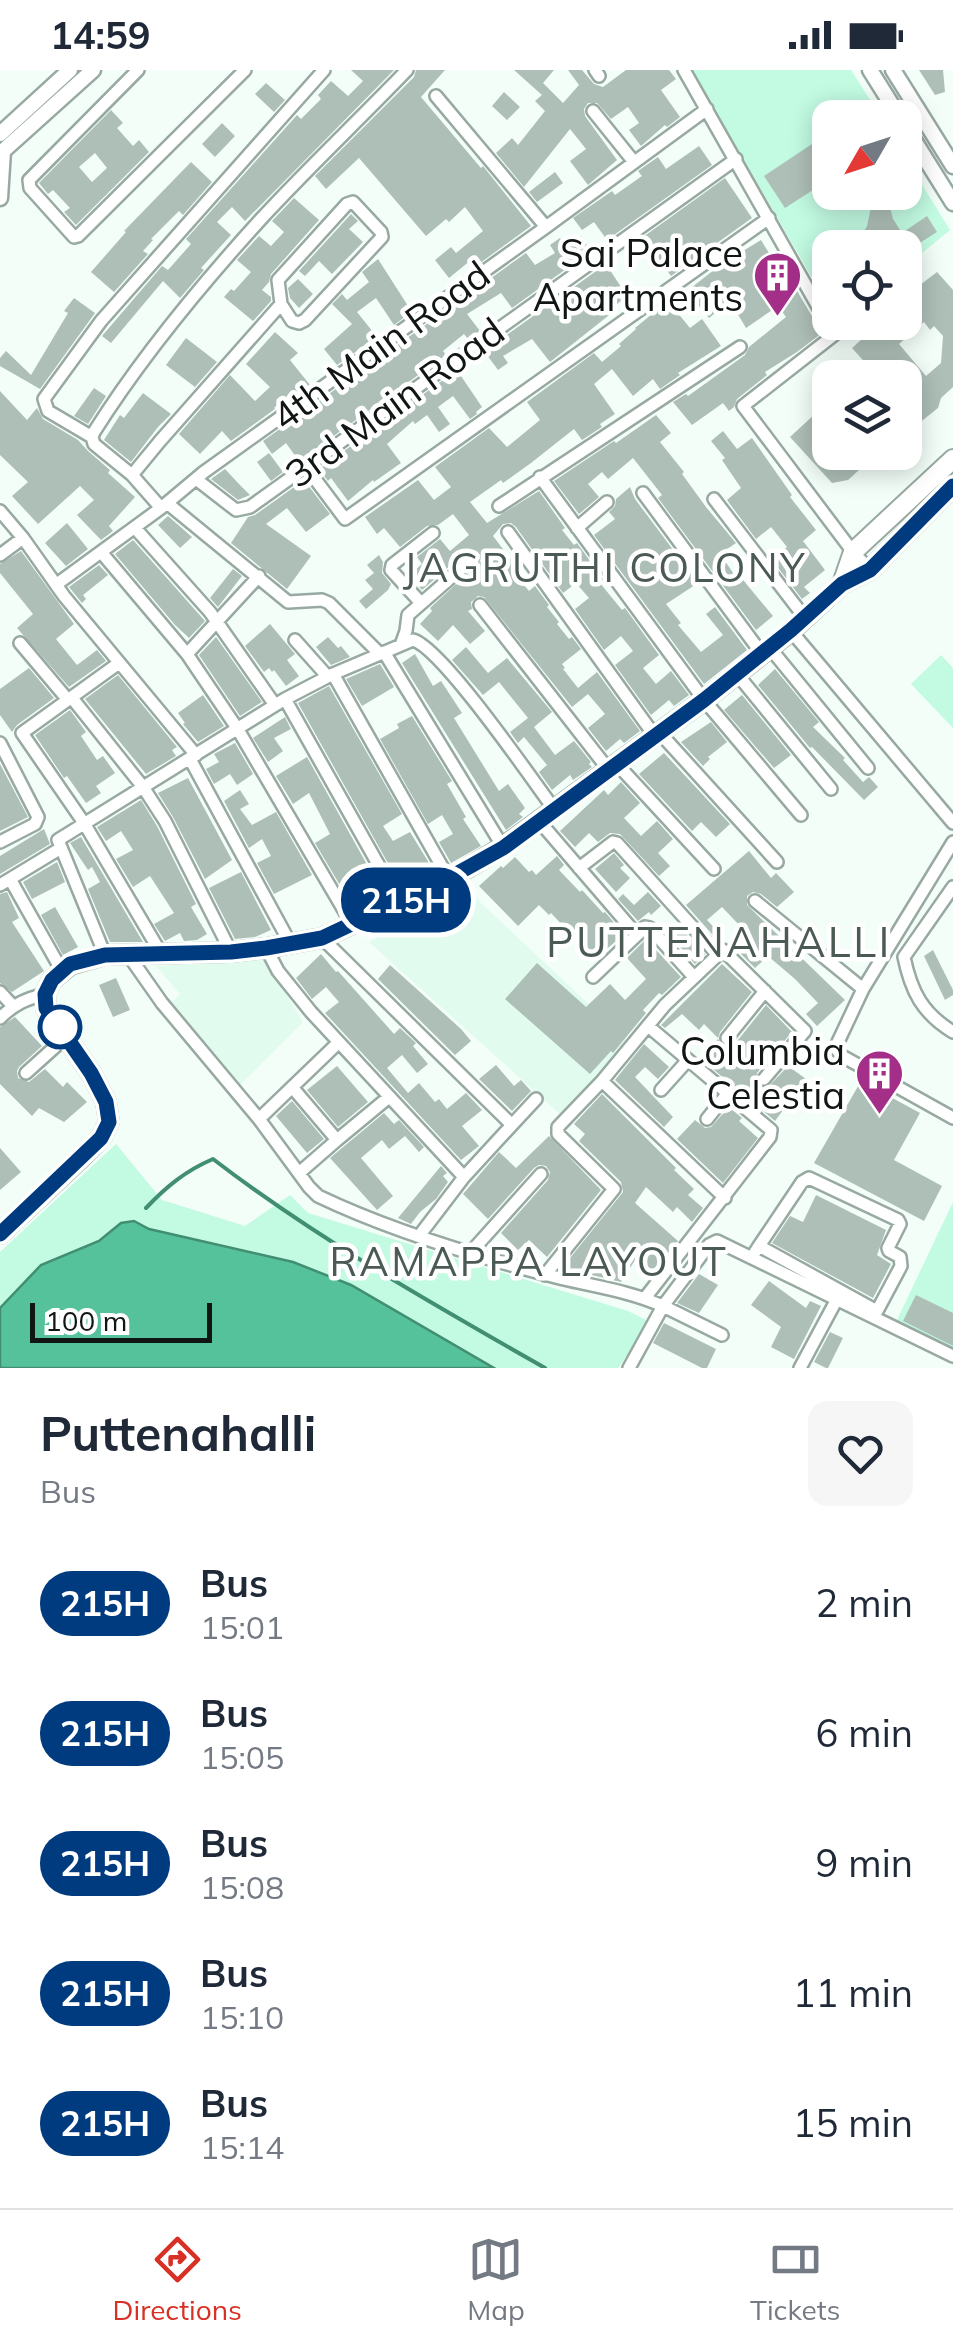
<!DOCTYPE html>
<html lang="en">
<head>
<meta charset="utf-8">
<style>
	:root { --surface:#fff; --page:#f6f6f7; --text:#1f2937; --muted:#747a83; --line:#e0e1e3; --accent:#d93025 }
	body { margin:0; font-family:Mulish,sans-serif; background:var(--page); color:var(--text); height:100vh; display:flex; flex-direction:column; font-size:38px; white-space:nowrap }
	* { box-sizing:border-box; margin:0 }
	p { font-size:32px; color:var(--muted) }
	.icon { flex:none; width:55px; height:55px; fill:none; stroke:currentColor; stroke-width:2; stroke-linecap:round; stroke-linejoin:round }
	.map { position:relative; height:1298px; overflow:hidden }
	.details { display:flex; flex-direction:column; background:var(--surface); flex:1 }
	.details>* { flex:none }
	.badge { padding:0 20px; border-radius:32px; font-size:35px; line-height:65px }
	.needle { width:65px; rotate:231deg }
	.tools { position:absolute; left:812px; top:30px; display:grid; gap:20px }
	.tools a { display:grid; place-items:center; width:110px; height:110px; border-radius:20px; background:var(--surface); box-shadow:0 5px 25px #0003; font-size:50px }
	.scale { position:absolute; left:30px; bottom:25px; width:182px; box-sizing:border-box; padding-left:10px; border:5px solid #101614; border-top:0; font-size:28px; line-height:35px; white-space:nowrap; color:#101614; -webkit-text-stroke:8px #fff; paint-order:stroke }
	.map>.badge { position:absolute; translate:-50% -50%; box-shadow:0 0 0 5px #fff }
	.round { display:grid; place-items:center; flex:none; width:105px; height:105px; border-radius:20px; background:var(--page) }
	.headline { display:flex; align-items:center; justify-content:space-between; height:170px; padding:0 40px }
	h1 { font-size:48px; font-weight:700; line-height:75px }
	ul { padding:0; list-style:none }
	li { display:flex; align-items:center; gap:30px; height:130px; padding:0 40px }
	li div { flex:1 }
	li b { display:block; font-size:38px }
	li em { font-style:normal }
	li .badge { min-width:110px; font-weight:700; text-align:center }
	.status { display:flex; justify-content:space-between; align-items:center; height:70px; padding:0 50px; background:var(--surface); direction:ltr }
	.status svg { height:28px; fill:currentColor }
	.menu { display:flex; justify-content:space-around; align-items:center; height:140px; border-top:2px solid var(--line); background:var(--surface); font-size:28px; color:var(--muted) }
	.menu a { display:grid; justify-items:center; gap:5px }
	.menu .selected { color:var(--accent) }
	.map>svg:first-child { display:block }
</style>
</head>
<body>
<div class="status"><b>14:59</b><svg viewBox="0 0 49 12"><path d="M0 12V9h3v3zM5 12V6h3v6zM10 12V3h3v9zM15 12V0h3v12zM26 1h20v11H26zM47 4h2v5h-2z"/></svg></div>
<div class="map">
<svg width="953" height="1298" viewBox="0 0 953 1298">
	<rect width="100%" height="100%" fill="#f3fef9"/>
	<path fill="#e1fbef" d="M466,819L627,970L562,1046L369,872Z
		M265,890L303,952L240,1015L168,937L180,924L156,896Z"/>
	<path fill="#c2fae2" d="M692,0H851L881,47L830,48V122H905V87L950,160L905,197V178H830V239Z
		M941,585L953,598V658L911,614Z
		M116,1074L162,1130L245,1156L290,1125L308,1143L628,1241L650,1252L618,1298H0V1182Z
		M953,1132V1280L896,1252Z"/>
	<path fill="#56c29b" stroke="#418e72" stroke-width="2.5" d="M134,1151L149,1159L293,1192L351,1215L494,1298H0V1238L41,1195L99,1171L121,1153Z"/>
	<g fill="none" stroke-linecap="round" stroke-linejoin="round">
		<path stroke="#418e72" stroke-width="4" d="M146,1138C166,1117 185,1101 213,1089C316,1168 431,1233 545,1298"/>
	</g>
	<path fill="#aebfb7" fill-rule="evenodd" d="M351,0H394L245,151L232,137L217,152L231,165L201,198L204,200L180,228L163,211L111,273L102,266L162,196L168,200L191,174L186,169L297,45L301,49L321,29L318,25L331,11L348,26L363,11Z
		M416,0H445L421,27L481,98L483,96L531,156L476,196L471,190L449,208L435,190L451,177L456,183L483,161L465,137L449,152L446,149L426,166L359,88L326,119L315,106L414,7Z
		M514,0H554L543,13L563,33L579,15L568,0H582L594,14L603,17L626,0H669L676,9L661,20L680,47L667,57L665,55L641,76L629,60L639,53L628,37L611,49L597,33H588L584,39L585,46L617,90L588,115L570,91L586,79L570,59L524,117L496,83L512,68L518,75L545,41L535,31L542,25Z
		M919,0H943L945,22L935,25Z
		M266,13L285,30L274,42L255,24Z
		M504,22L520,37L507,50L492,36Z
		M111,40L123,53L117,58L133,76L139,70L149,82L76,155L64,142L70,138L53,120L48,124L39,113ZM95,83L107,98L92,112L79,97Z
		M222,53L235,66L215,87L202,74Z
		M830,62V109L785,138L764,106Z
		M699,76L712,95L607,170L594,152L582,160L573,148L612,121L615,125L642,106L638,101L658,87L666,99Z
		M191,92L212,112L183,145L179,141L151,169L153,170L143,181L148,184L114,222L91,202L126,162L124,161Z
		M555,102L563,113L537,132L529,122Z
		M725,108L752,148L671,206L643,167Z
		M867,122H892L890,137L893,149L902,163L927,146L937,162L918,174L922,180L905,191V178H856L867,156L871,137Z
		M294,128L319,150L271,204L269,212L262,220L271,227V231L253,251L224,227L231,219L234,221L251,202L237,190L259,166L271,176L284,162L272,151Z
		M351,144L358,151L349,159L363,172L332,204L319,191L305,206L299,201Z
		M581,166L591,181L512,238L501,223L467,244L480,261L468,269L464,264L443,281L446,285L299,391L286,373L272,384L263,371L526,183L535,195L555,183L550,175L560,168L566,177Z
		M761,170L780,201L784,199L822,263L797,282L765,302L767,305L737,329L734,337L729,341L723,333L692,355L673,332L686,324L688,326L745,285L749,277L786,247L778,236L746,258L730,231L709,248L687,221L737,182L738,184Z
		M378,189L410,239L404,243L406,246L394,255L376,228L357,242L377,267L337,295L324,279L352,254L332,234L342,224L347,230L369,212L362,202Z
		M606,194L627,226L611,239L613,242L550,292L532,269L503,286L508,293L498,300L484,281Z
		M937,202L953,220V317L941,328L938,338L918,354L905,339V308H894L878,290L870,298L852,278L881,252H905V238L910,244L916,218ZM924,252L930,260L934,256L943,266L941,293L926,306L899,274Z
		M298,209L313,224L299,238L290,228L288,218Z
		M74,228L95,243L40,319L0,296V288L6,281L31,305L68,243L64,241Z
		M668,231L690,258L702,249L721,276L678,303L680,305L660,319L653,309L633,326L612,299L594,314L615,344L600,354L602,357L582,370L574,359L531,393L503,413L501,410L470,432L487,453L539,421L565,458L562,460L574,475L577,473L604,510L600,513L622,540L625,538L659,585L643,598L656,614L671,601L689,625L674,636L669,630L651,645L615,595L633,581L621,566L604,580L575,539L589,528L576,513L563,523L516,457L511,453L503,454L493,466L516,496L511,499L529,521L535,516L549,535L547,537L559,552L557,554L569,569L572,567L581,579L562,594L565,598L563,599L578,618L597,602L640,661L624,673L620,669L606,681L588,658L605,644L588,624L572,637L484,527L478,526L471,532L472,539L468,541L485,561L470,574L453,555L438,571L420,554L432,541L430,538L481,491L478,482L474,480L467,481L422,520L409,505L422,494L417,487L440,469L450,481L469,465L453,444L438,455L427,456L400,477L384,458L377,464L365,447L418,410L434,430L451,417L435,397L489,358L507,377L540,350L527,332L594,283L602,292L621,276L619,274L636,259L635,258Z
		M275,262L298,283L290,290L310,315L297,324L294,320L274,338L275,339L231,371L222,361L200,384L179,364L230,305L255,331L270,317L246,294Z
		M186,268L217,292L195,317L166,295Z
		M457,300L482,337L476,342L477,344L470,349L453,326L438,337L450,354L439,362L427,345L415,354L413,351L387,374L401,393L374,412L373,410L348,431L331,408L328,411L319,399Z
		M94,318L106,326L88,354L74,346Z
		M0,321L27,350L37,338L43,349L78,370L88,381L110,400L108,403L135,427L109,456L113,461L101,470L77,445L94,430L80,416L38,454L12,426L28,412L0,385Z
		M143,323L171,344L158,357L131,392L104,370L120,345L124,348Z
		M830,330V382H879L848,410L832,413L790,367Z
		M656,345L671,363L660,372L684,402L682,404L706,437L736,473L720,484L736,507L739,505L773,546L756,560L658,428L662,425L633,388L608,409L602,402L588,414L599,427L579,444L554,411L614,371L616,373Z
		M723,361L737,379L752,368L792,425L790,427L816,460L803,471L825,500L804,517L810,523L802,529L772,490L787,477L771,457L756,469L727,430L741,418L722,390L725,388L711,371Z
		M269,383L283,402L271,411L257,392Z
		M225,399L239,414L250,425L238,430L211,409Z
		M304,410L330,444L306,462L287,438L266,454L311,486L287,519L231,473L248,447L255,445Z
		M630,417L635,429L698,513L666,534L681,553L678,555L701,582L723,565L706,544L715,537L747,580L704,614L594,465L615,449L609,442L615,436L616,429Z
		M168,446L192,467L180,478L158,455Z
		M67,453L88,479L66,496L45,473Z
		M133,470L205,551L189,568L175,555L115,484Z
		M21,481L74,554L56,569L77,595L97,580L106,591L69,617L17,558L33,544L0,503V494Z
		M379,485L383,492L382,503L391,514L388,520L366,539L359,531L373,519L365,510L374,503L367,495Z
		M99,495L108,505L83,525L86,529L82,533L69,517Z
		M233,499L242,506L218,537L210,528Z
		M270,554L295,584L287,590L299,606L286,616L274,600L272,602L269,598L264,602L245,576Z
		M216,567L262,632L240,646L199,585Z
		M328,567L338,578L341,576L350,587L331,595L316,577Z
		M466,577L488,603L507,588L552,642L534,657L555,685L574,671L591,692L589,694L592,697L573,710L570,705L552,720L539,702L547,695L524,667L518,673L510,662L528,648L499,612L483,625L452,590Z
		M415,584L433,616L441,611L462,643L454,648L499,721L508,714L525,738L519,744L523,747L506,760L402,593Z
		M380,594L394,617L362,636L346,609Z
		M29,598L54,628L17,655L12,662L0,645V619Z
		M775,599L819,652L813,657L845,688L843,690L863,712L869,707L878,717L864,730L812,677L810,678L758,615Z
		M118,605L177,677L172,680L176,686L146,704L85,629Z
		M329,616L402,744L383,756L393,771L410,762L429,793L398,811L298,633Z
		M203,625L224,656L198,672L183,654L185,653L178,643Z
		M742,625L791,685L774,698L724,640Z
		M70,640L86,662L81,666L97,690L103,686L115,703L96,716L101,723L86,733L67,706L64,708L35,665Z
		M412,646L452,711L447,714L466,747L463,749L481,776L451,793L439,772L453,764L442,745L428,754L380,669L399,658L397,654Z
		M285,647L291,659L274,668L283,681L268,692L253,668Z
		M711,652L727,672L708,687L710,689L703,696L681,672Z
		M235,673L253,704L237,715L230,704L214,714L206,699L219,692L214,684Z
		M664,683L730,754L716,767L701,752L692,761L639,704Z
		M307,687L384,825L354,839L315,773L330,764L309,723L293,734L276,706Z
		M0,694L28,747L0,761Z
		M188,708L232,790L205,809L173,747L158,723Z
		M621,712L640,733L624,748L641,766L657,751L673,769L658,783L670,796L659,806L620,764L610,763L598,772L589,763L575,777L560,761L604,720L608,725Z
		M240,720L249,734L240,739L252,755L276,742L312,805L274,824L257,793L271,786L262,769L249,778L224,731Z
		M141,730L157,756L196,834L191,837L207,864L197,870L184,871L180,863L165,871L154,854L174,843L150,806L133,817L116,789L133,780L121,761L106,771L97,757Z
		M44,759L50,774L0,804V786Z
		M81,767L143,872H110L88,819L100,812L92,797L88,800L70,773Z
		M749,781L771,808L776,803L794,822L777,837L761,824L753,822L747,826V835L845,930L817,956L806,944L818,933L795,909L768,886L755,898L729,872L743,859L722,837L707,850L724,868L719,872L686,835Z
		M614,783L624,795L620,798L630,808L616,822L595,799Z
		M557,786L564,795L559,800L580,822L582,820L603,843L605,842L624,864L593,891L576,874L578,872L551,843L549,845L539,835L518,856L479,816L501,796L503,798L515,787L529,802L532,800L536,805Z
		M57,792L65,812L32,829L23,812Z
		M241,802L271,860L255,867L235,869L209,818Z
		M7,822L19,848L12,852L44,901L12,922L0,913V824Z
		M648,822L661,836L651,845L649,842L638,851L618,829L623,824L634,835Z
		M55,837L78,877L63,885L41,845Z
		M675,852L705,884L695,894L666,861Z
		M646,869L681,907L662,925L659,923L643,940L646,943L613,983L611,981L590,1004L505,929L537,893L586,937L610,914L625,930L646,909L627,888Z
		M933,880L953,920V925L945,930L924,886Z
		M321,884L336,902L338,901L394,964L400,958L416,973L413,976L428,994L417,1003L402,985L387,998L408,1023L419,1013L435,1032L439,1029L447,1039L466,1023L482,1040L462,1056L479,1076L461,1090L325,943L339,932L326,917L312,929L296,908Z
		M722,894L752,922L720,962L718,968L704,954L699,960L682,944L665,958L661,955Z
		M390,895L461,959L471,971L455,985L378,909Z
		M116,908L130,940L113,947L99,915Z
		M766,935L792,962L757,1003L756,1013L761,1018L768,1017L788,996L806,1009L775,1051L701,989L718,969L725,977L734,975Z
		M15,947L42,976L19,997L17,1001L18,1008L29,1012L45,999L63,1017L67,1012L87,1032L64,1052L39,1038L32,1046L0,1014V957Z
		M644,974L669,997L658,1009L645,997L635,1007L673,1047L664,1057L615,1010Z
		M496,995L514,1016L521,1010L531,1021L512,1041L479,1009Z
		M337,996L368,1032L338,1057L307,1020Z
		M861,1011L920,1043L894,1090L942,1116L924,1151L814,1093Z
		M602,1024L676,1098L674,1100L694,1119L688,1125L703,1138L692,1152L677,1137L673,1142L646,1117L635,1133L678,1171L653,1202L637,1187L621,1212L562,1198L623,1122L621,1112L579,1071L585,1064L574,1054Z
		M292,1031L324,1069L307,1083L276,1046Z
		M729,1037L742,1048L739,1051L758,1068L723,1113L677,1069L695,1050L705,1058L711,1057Z
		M384,1043L394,1054L399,1050L424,1077L419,1082L405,1066L389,1079L382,1070L361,1088L393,1126L377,1140L330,1088Z
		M549,1066L601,1120L547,1187L529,1170L518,1180L501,1163L548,1110L550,1102L546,1096L539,1095L534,1098L488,1149L463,1124L499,1082L516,1098Z
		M0,1078L21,1102L0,1120Z
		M441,1096L447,1103L443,1106L448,1112L436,1129L420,1142L411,1154L398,1148Z
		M816,1125L886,1160L877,1185L891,1194L873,1228L772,1173L790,1146L803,1152Z
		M699,1204L718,1215L699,1243L677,1233Z
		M769,1211L806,1238L810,1231L821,1236L794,1289L771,1277L781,1257L751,1235Z
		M916,1225L953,1243V1276L903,1251Z
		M664,1253L716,1279L707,1298H702L653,1273Z
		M830,1262L843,1268L828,1298H826L814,1292Z"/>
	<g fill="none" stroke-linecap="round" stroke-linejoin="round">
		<defs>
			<path id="minor" d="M138,0L29,110L30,118L74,167L78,166L245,0
				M595,0L599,6
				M684,0L834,265L743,336L853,482L870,500
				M436,26L546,157
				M593,41L634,92
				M353,132L381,162L382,167L305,250L299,253L292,251L281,234L278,210L347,134Z
				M92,367L48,341L44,329L101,251L324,0
				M306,397L345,449L769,148
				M132,405L160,371L281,234
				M540,407L704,630L801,745
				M196,409L236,440L250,437L736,89
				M643,423L762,584
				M714,429L805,548
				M167,433L288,532L322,530L329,533L380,584
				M499,436L740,277
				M161,438L132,405L94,374L92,367L94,362C142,286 200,216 261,149C308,98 359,50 407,0
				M0,441L23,468L64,526L196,685
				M135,458L210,542L275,635
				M577,458L607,432
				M508,462L654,665
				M101,482L187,584L237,658L352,854
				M0,485L23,468
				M57,514L161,438L204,402L546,157L707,39
				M421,533L391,500L392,495L433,463
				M480,535L608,699
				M791,561L953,753
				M295,570L328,607
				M20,573L68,630
				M401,575L406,561L408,545L472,489
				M770,578L868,698
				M384,582L503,777
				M187,584L259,506
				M119,593L22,663L84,753L162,885
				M333,604L449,809
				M737,604L831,719
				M72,628L143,717L165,751L231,882
				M285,629L400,833
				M659,662L777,792
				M0,673L38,747L35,754L0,772
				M190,689L290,873
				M616,693L714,799
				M539,751L637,865L645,857L650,858L693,906
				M953,772L863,919L838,972L837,980L842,986L953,1048
				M579,798L613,772L617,773L718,885
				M10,809L62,901
				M0,815L61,778
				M953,817L904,887C911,921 922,943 953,962
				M755,831L863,919
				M322,868L509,1052L510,1057L464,1107L419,1166
				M266,878L278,901L311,942L464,1107
				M105,885L58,770L285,629L333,604L413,570C442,578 531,708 554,739
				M129,886L162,933L259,1049L309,1117L318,1126C389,1160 468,1184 544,1204C583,1215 625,1219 663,1236L709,1175L717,1171L953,1286
				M593,907L637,865
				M0,922L12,935
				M0,948C14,934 26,929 45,924
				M727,968L765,921
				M26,1003L66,967
				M602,1011L725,1128
				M292,1017L337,1070L299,1103
				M661,1020L688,990
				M259,1049L339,972
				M707,1049L728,1023
				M510,1057L536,1029
				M337,1070L389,1027
				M471,1182L541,1104
				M752,1187L759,1176L802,1112L809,1108L898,1150L900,1154L888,1178L889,1181L900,1187L901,1196L877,1241L759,1176
				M545,1205L614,1119L558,1064V1057L602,1011L665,935L723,880L805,961L764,1009
				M645,1228L770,1067L771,1060L648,956
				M629,1298L663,1236L722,1265
				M800,1298L837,1229"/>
			<path id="tertiary" d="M870,0L900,48
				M893,0L953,96
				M905,56L953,133
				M0,64L70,0
				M0,128L3,81L93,0"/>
			<path id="secondary" d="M842,514L853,482L953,389
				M0,1164L82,1087L101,1068L109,1052L106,1032L91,1003L46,938L45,924L52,910L70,895L105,885L231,882L266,878L322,868L449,809L503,777L704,630L791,561L842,514L870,500L953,416"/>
		</defs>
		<use href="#minor" stroke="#98a9a1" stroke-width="16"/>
		<use href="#tertiary" stroke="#98a9a1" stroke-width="19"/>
		<use href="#secondary" stroke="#98a9a1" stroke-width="22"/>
		<use href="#minor" stroke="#fff" stroke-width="11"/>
		<use href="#tertiary" stroke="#fff" stroke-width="14"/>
		<use href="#secondary" stroke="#fff" stroke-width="18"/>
	</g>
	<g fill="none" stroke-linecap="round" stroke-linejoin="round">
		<defs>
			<path id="line" d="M0,1164L101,1068L109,1052L106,1032L91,1003L46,938L45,924L52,910L70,894L105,885L231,882L266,878L322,868L449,808L503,778L704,630L791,560L842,514L870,500L953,416"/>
		</defs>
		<use href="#line" stroke="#fff" stroke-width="22"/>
		<use href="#line" stroke="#003b80" stroke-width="15"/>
	</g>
	<defs>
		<symbol id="building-pin" viewBox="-11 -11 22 30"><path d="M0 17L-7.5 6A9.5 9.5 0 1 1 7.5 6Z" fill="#a32f88" stroke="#fff"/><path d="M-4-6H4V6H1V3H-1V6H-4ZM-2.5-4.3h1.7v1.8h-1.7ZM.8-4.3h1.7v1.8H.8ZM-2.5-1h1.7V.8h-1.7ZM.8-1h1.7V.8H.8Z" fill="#fff"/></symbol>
	</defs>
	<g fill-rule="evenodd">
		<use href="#building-pin" x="750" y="178" width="55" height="75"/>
		<use href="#building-pin" x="852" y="976" width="55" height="75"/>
	</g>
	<circle fill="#fff" stroke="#003b80" stroke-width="5" cx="60" cy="957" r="20"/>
	<g text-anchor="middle" stroke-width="9" stroke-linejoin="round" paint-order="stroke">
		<g font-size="38" fill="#101614" stroke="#fff" text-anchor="end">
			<text x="743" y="197">Sai Palace<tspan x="743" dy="44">Apartments</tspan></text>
			<text x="845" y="995">Columbia<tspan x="845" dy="44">Celestia</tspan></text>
		</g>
		<g font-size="38" fill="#101614" stroke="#fff">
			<text transform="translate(381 276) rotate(-36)" y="13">4th Main Road</text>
			<text transform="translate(395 333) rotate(-36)" y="13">3rd Main Road</text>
		</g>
		<g font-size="40" letter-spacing="2.5" fill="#4b5a54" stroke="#fff">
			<text x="605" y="512">JAGRUTHI COLONY</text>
			<text x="529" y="1206">RAMAPPA LAYOUT</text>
		</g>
		<g font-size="42" letter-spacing="2.5" fill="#4b5a54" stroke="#fff">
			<text x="719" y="887">PUTTENAHALLI</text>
		</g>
	</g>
</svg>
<div class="tools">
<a><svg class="needle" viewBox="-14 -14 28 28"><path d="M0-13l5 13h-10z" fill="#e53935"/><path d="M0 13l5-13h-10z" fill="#747a83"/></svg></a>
<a><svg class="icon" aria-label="locate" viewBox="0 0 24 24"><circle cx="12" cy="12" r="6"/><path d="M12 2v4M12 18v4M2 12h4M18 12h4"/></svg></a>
<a><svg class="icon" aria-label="layers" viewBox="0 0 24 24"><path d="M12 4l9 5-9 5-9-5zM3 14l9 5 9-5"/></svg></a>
</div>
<div class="scale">100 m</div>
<b class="badge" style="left:406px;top:830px;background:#003b80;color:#fff">215H</b>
</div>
<section class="details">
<div class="headline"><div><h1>Puttenahalli</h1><p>Bus</p></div><a class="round"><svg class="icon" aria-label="heart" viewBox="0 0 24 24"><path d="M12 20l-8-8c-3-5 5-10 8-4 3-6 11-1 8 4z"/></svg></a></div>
<ul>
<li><span class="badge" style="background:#003b80;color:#fff">215H</span><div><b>Bus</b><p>15:01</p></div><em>2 min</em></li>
<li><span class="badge" style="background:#003b80;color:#fff">215H</span><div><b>Bus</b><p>15:05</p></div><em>6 min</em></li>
<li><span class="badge" style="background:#003b80;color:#fff">215H</span><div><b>Bus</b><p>15:08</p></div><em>9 min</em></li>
<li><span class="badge" style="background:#003b80;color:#fff">215H</span><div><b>Bus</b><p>15:10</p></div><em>11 min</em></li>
<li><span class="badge" style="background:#003b80;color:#fff">215H</span><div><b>Bus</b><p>15:14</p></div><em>15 min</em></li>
</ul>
</section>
<nav class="menu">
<a class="selected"><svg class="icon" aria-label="directions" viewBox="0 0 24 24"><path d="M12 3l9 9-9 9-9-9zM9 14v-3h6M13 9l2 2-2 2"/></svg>Directions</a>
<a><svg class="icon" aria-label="map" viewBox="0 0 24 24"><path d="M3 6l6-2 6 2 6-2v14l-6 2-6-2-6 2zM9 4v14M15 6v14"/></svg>Map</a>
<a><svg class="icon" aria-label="tickets" viewBox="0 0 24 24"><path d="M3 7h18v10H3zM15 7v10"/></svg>Tickets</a>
</nav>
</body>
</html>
